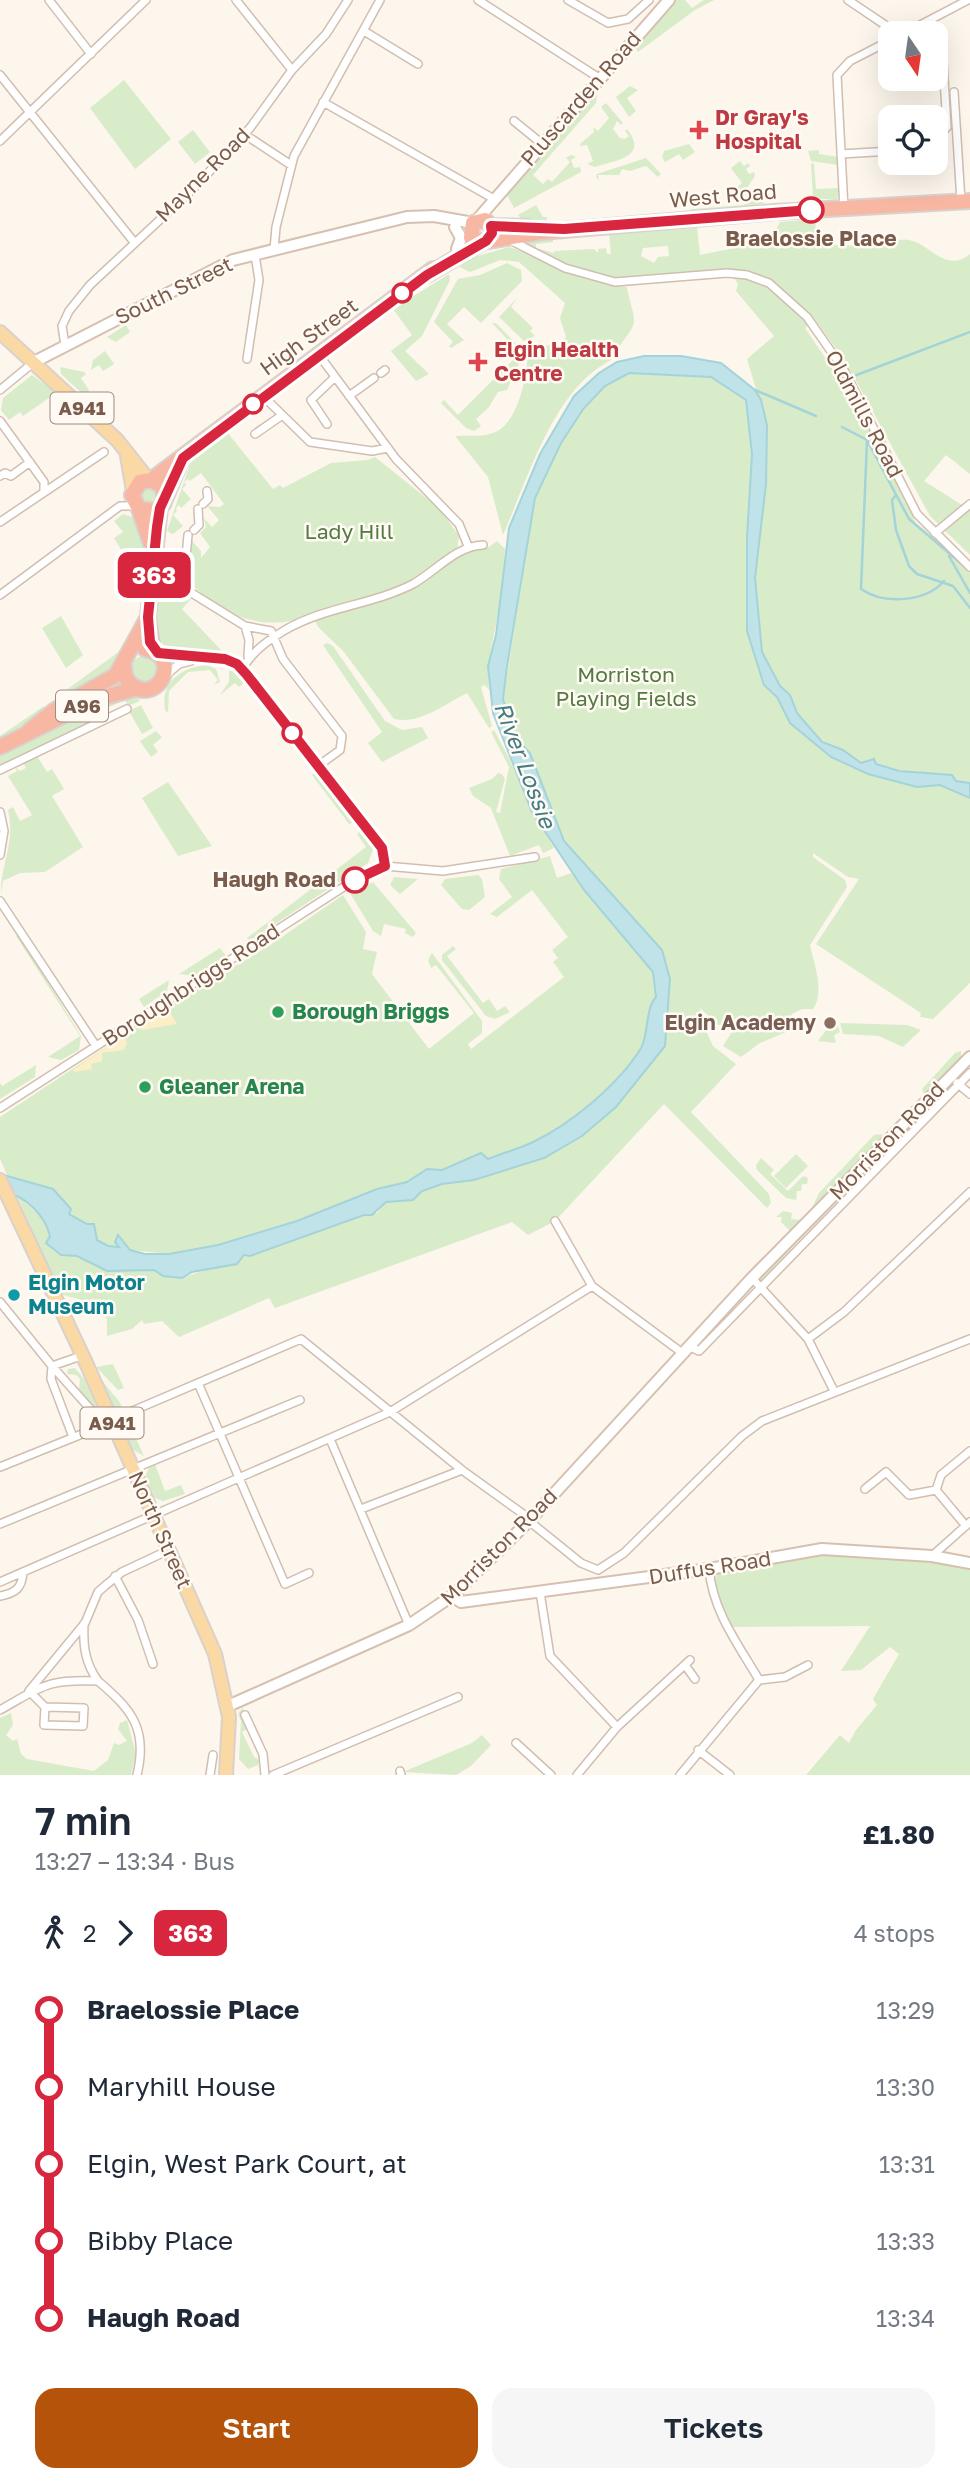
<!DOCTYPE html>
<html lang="en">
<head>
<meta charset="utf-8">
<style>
	:root { --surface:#fff; --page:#f6f6f7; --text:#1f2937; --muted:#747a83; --accent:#b45309 }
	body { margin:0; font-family:"Golos Text",sans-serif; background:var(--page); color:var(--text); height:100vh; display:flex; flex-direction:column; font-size:26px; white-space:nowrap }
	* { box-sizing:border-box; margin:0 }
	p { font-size:23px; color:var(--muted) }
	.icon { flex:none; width:38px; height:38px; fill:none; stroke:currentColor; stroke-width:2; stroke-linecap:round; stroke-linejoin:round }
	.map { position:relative; height:1775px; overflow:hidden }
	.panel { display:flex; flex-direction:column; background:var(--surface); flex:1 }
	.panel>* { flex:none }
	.badge { padding:0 14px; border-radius:10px; font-size:24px; line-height:46px }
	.needle { width:46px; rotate:167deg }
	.buttons { position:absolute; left:878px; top:21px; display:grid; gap:14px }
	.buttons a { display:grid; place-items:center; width:70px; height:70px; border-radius:14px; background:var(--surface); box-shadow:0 7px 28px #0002; font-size:35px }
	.map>.badge { position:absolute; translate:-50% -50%; box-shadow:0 0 0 4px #fff }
	.legs { display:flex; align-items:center; gap:10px; height:77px; padding:0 35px; font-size:23px }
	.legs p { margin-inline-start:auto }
	.headline { display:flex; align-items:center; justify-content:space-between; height:119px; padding:0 35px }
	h1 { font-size:38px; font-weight:600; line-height:52px }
	.button { display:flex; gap:14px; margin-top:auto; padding:14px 35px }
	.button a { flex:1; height:80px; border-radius:21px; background:var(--accent); color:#fff; font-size:28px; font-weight:600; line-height:80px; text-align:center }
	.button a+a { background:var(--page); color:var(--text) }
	ul { padding:0 35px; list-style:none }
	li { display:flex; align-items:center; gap:24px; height:77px; font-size:26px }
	li i { display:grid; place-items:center; width:10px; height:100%; margin:0 9px; background:currentColor }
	li i::after { content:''; width:18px; height:18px; margin:-9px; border:5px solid; border-radius:50%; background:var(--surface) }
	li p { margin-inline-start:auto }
	li:first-child i { background:linear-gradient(#0000 50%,currentColor 0) }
	li:last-child i { background:linear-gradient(currentColor 50%,#0000 0) }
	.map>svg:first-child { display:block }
</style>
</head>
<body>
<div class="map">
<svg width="970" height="1775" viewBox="0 0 970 1775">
	<rect width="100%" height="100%" fill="#fdf6ec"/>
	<path fill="#d8ecc9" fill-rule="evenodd" d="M676,0H685L692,8L704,0H714L695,10L638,52L635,47Z
		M124,80L171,139L135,169L90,108Z
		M630,86L638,90L627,98L636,111L629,117L616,97Z
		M593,94L597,95L596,103L533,175L543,184L548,179L552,182L570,162L566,158L571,155L576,157L571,160L574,168L580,167L581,172L514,208L506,193L584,105L586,106Z
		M606,103L623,123L621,125L617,121L613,129L620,138L625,139L629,136L625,131L627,129C649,157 617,160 595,167L587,164L593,161L587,145L581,146L580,144L594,132L593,127L598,131L609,118L601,107Z
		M193,130L210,152L195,164L178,142Z
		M689,144L695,152L683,160L679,154L665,162L662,157L664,151Z
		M819,150V154L838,157V165L811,161L808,151Z
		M646,158L661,174L658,177L646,166L630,171L622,169L619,175H598L599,181L596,177L597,174Z
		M740,161L744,166L748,163L750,166L746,169L749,174L754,172L755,176L744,192L733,198L731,192L742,183L731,168Z
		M814,163L816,189L840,188L837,200L813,198L811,164Z
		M760,187L766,196L763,204L678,216L692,209L744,205Z
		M536,205L543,217H547V223L522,220L518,215Z
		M815,219L817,244L858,246L875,234L892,243C923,226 940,279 970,254V474L946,455L924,481L970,510V555L930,516L844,359L815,320L805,328L856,403L855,411L866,418L916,523L970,566V783L956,781L952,775L931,776L861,763L843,750L822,742L797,713L790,696L780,686L762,652L755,578L766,484L767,426L747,359L774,336L736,291L738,284L727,268C690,274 645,284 607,277C579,272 555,260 530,248L526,242L553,237V242L536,244V248L554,253V251L594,249L598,253V249L606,248L607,254H611L609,233L697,226L700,255C723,249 770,247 780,222ZM668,246L669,256L658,257L654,263L641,256L643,248Z
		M509,247C549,259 584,284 627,287C628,297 634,311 634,321C633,333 619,341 616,357C607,362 597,368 589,375C547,412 525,485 503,535L488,477L455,436C468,434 479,438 493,433C520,424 528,370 528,347L533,343L558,347L566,337L560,318L565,303L519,262L500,260L470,272L460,267L464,260Z
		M507,263L521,270L522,281L481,323L464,307L447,324L464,340L451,348L449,346L453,342L434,322L458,279L480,275Z
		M449,274L450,280L422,336L405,351L429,374L416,381L391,351L412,335L393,309Z
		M517,298L511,307L533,328L530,331L535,336L524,341L499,317Z
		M492,323H496L518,346L522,357L507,390L498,392L489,407L476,419L481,426L474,431L466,428L441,403L444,400L458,415L520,353Z
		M126,325L130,332L116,342L107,337Z
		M105,351L114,364L103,371L99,365L91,370L93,360Z
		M60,367L84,372L86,374L81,378L89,390L87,398L61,374Z
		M653,372L711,377L746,400L752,454L747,538V631L764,685L777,697L790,724L831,757L852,768L917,787L940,785L970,798V983L933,1019L920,1017L921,1013L816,944L859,879L848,877L813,853V857L845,880L847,887L810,945C814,963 825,993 813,1009H802L792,1014L786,1032L760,1043L741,1057L723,1046L732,1032L717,1024L700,1008L704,1027L713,1046L736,1064L691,1112L769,1194L771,1203L767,1208L664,1104L555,1221L528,1235L512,1222L275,1308L269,1298L179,1337L162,1321L144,1324L142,1320L132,1329L107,1336V1319L93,1299L89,1302L60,1294L16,1194L41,1217L50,1236L46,1243L107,1271L155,1270L163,1276L182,1278L364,1215L377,1213L386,1202L413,1200L422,1191L442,1184L474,1180L544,1158L665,1046L670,979L609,893L564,842L530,753L515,737L503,699L535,498L561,443L584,408L605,386L629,373Z
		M32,375L56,393L23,416L20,412L9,420L1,410L3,398Z
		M227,432L273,489L280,485L283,488L331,463L368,460L375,457L440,509L459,536L457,550L489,547L497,541L505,549L501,598L488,666L489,690L485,685L481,687L492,726L489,728L467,693C445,704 419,725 394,719L344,652L318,627L313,615C263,633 226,618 189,582L192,541L201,551V558L210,547L200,533L206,527L204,518L212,527L219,520L207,506L220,507L224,504L201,473L190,481L188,479L184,482L186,485L182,489L191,499L181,508L179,505L176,508L177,511L173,515L183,526L173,534L167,531L191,461Z
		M143,487H155L158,499L154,504L141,502L139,492Z
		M123,514L132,517C146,541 145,563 146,590L114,538L123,532L114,521Z
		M162,578L171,587L166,592L171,598L183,589L191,599L182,609L223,652C212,654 201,651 190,651C137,650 159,614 162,578Z
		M144,608L115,665L64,697L58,696L120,651Z
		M61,616L83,655L66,668L42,628Z
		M327,643L333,646L385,721L402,730L422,727L428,738L382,762L368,743L382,732L323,645Z
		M131 669a13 13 0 1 1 26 0a13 13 0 1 1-26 0Z
		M207,665L216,669L220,682L213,685L218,680L210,670L188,672L169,691L168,713L165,710C160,682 182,667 207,665Z
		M229,671H238L354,822L349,824L312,775L315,773L245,682L239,687L235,683L220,695L229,682Z
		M136,695L140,701L128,706L125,700L100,711L102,718L0,768V753L87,708Z
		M141,705L153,728L142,734L129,711Z
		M44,706L43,713L0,740V736Z
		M494,730C515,767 530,809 554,848L543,853L539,845L510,856L491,808L473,796L469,788L492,779L498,773L502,774L505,779L496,812L500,813L509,767L491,732Z
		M156,731L162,737L153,745L158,752L151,757L140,741Z
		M37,756L47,772L52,769L64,789L52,796L83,847L45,872L20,873L3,881L1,894C0,864 16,843 8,810L13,807L20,821L32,815L8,776L17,771L15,767L20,771L26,768L23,762Z
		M168,782L212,846L178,856L142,798Z
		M361,831L373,849L368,863L249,941L247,938L366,847L357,834Z
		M550,856L557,878L571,873L653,971L656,997C645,1009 649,1033 640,1048C619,1084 571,1124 533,1142C518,1149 502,1153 487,1159L481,1153L442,1170L427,1169L407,1182L377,1189L297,1221L218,1245L169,1254L130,1250L119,1236L115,1242L120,1247L108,1246L97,1240L94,1224H87L69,1214L71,1209L53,1189L8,1177L0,1159V1117L139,1025L270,945L343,895L366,932L363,949L377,952L372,974L429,1049L474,1013L436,965L431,968L428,960L432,953L482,1021V1033L468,1044L471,1049L564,977L553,962L558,958L552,950L568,937L532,890L497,917L490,914L512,897L499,879L501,869Z
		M478,875L482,879L485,897L469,910L462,909L441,885L445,879Z
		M394,877L418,879L400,894L390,885Z
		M373,882L416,933L413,937L405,933L406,929L384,924L381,936L373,931L350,893Z
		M18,934L81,1036L79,1050L61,1060L48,1057L80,1036L16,936Z
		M453,946L456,949L447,956L483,1003L489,999L497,1011L505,1006L510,1012L495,1019L486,1016L442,960V955Z
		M220,948L226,956L195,976L179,974Z
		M169,980L167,991L144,1007L139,999Z
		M840,1023L907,1025L921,1030L903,1047L879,1036L843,1034Z
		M837,1024L840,1032L834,1035L836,1043L818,1041L826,1030Z
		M961,1051V1057L924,1095L922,1089L955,1053Z
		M36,1065L35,1077L0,1099V1083L2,1086Z
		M947,1089L888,1151H886L885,1150Z
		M881,1134L883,1136L812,1208L819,1193L874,1135Z
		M796,1154L808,1166L786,1188L774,1176Z
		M761,1158L774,1170L770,1174L788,1191L803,1176L808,1178L807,1184H802L801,1191H797L796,1200L786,1198L757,1170L756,1165Z
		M783,1211L792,1213L791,1219L800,1220L790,1231L781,1222L782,1217H776Z
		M826,1211L762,1280H759V1278Z
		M113,1364L124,1388L118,1390L96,1367Z
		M75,1368L85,1380L104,1422L101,1424L94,1415L97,1411L79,1389L80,1379L76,1375L67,1374L68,1369Z
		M98,1376L119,1401L144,1456L132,1449Z
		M155,1464L165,1491L181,1485L185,1494L163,1501L155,1498L145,1477L149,1468Z
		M822,1549L970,1563V1775H806L840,1735L849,1743L856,1730L877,1705L873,1699L899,1654L890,1647L861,1670L841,1671L870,1626L728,1627L709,1569Z
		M243,1707V1717L247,1729L242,1732L254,1757L259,1760L258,1765L248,1769L239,1759L241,1721L238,1714Z
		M11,1713L13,1725L6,1735L13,1741L17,1739L21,1754L27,1759L94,1771L108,1760L114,1743L119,1745L127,1741L118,1729L120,1723L127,1720L136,1754L131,1775H0V1718Z
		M482,1735L491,1745L471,1766L456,1775L403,1772L472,1743Z"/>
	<path fill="#fcefc7" d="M168,1009L177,1024L142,1030L139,1026Z
		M119,1038H125L127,1044L123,1050L102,1053V1061L91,1064L92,1069L74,1072L73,1070Z"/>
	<path fill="#bfe3e8" stroke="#a5d3da" stroke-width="2" d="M644,356H681L721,363L755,390L761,400L767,425L766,484L755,578L762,652L780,686L790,695L797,713L822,742L843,750L861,763L874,759L876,764L899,771L952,775L956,781L970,783V798L940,785L917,787L868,774L831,757L790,723L777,697L764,685L747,631V538L752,454L746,400L711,377L629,373L605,386L584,408L561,443L535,498L507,666L503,699L508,717L515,737L530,753L564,841L662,950L670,979L665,1046L616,1107L582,1136L544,1158L474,1180L442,1184L422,1191L413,1200L386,1202L372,1215H364L250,1256L244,1255L237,1264L192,1272L182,1278L163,1276L154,1270L107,1271L77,1256L61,1255L46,1243L50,1236C45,1216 26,1196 5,1192L0,1174L53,1189L71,1209L69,1214L87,1224H94L97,1240L108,1246L119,1247L115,1242L118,1235L130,1250L145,1254H169L218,1245L297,1221L377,1189L407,1182L427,1169L442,1170L481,1153L488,1159C502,1153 519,1149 533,1142C571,1124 619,1084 641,1048C649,1033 645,1009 656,997L653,972L584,890L532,812L493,713L488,666L496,635L509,528L540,454L574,396L599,373L617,362Z"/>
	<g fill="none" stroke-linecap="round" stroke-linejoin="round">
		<path stroke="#a5d3da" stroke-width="2.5" d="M854,376L970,332
			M755,390L816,416
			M842,427L867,440L909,519L964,566
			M867,440L861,589C884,605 926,602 944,581
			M896,495L892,500L896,530L909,566L917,574L953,586L970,608
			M949,556L970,593"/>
		<defs>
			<path id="street" d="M49,0L91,54
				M236,0L292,70
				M478,0L599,78
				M568,0L608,23L628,19L649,0
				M848,0L897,33
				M364,31L418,64
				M905,33L968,0
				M936,51L943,62L947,127L936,140
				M0,75L134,242
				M954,92L961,201
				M323,102L494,199
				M514,121L541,143
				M244,134L291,165
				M0,141L146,0
				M841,154L891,151
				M844,209L837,75L850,61L891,40
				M508,239L565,268L615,282L727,273L747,275L769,283L807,317L844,370L917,514L970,567
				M274,250L276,227L294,156L380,0
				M65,345L62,326L69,311L90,285L195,187L250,128L292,70L326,34L348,0
				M319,355L396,459L459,524L468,546
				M247,359L259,280L255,255
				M381,373L385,370
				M0,390L34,362
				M349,396L374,378
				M268,401L310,442L372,451L388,448
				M0,421L44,482V490
				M327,424L311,400L335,377
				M255,434L281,416
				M0,476L5,473L11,476L30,462
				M203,504L208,499L207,491
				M0,522L104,452
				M194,530L199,525L198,509
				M935,533L970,504
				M188,535L184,579L190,592L245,626L271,631L283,659L342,736L340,750L318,766
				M0,595L120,506H135
				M245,626L249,640L248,656
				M162,654L218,658L237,664L376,839L385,855V866
				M242,670C250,653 268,640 285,630C324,607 372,605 413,584C436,571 456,546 483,545
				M165,676L179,664L191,661
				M0,770L127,709
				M0,812L4,831L0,855
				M385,866L443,871L535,857
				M0,901L96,1046
				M957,1083L970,1094
				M0,1108L342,888L385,866
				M555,1221L592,1286L681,1352
				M752,1278L808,1339L834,1391
				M0,1302L52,1366L81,1356
				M808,1339L844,1312L970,1192
				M688,1346L699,1351L970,1073
				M52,1366L51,1379L73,1437
				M52,1366L92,1411
				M198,1383L285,1584L309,1573
				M136,1426L130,1412L301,1339L462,1470L530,1519
				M330,1439L409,1625
				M0,1467L92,1430
				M865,1489L886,1472L909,1495L936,1490
				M361,1509L462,1470
				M529,1521L581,1563L598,1570L624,1553L742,1436L762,1421L970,1339
				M0,1524L300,1400
				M966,1526L936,1490L941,1475L970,1451
				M932,1556L970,1522
				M115,1576L138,1620L153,1664
				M0,1582L390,1412L592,1286
				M540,1592L550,1656L617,1727
				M0,1596C16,1593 22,1588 23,1572
				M84,1624C83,1646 85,1663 98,1681
				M685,1665L695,1679
				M759,1680L785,1677L808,1665
				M45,1707L44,1725L83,1726L84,1708L45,1707L29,1691L85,1623L98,1592L106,1585L122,1572L169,1550
				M0,1710C43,1686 46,1679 98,1681C132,1710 148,1729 137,1775
				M245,1715L263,1754L265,1775
				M516,1743L551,1775
				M698,1750L730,1775
				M400,1771L401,1775
				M210,1775L213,1755
				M273,1775L458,1697
				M577,1775L617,1727L690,1660
				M680,1775L759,1680C738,1644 713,1612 709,1569"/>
			<path id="secondary" d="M476,221L669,0
				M455,227L461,238L457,249
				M34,362L233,260L407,217L434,216L473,223
				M452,1596L461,1602L709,1569L822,1549L932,1556L970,1563
				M228,1706L409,1625L452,1596L529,1521L752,1278L970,1057"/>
			<path id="primary" d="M0,332L117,440L148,479
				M127,456L133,491
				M0,1180L87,1365L215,1654L229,1717L226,1775"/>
			<path id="highway" d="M491,226L528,227
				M483,242L471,237L473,223L485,220L491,226L492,233
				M427,275L483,242L541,232L775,212L970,201
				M151,480L433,269
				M165,498L162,486L151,480L140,482L132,495L139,509L156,511L163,504L180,463
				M139,509L152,547
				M153,651L148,617L160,508
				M124,665C124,673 125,680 133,686C159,704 183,655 145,649
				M29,731L55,710L116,675L148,617
				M0,747L97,699L138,688"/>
		</defs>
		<use href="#street" stroke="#d1beb0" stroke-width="10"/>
		<use href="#secondary" stroke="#d6c0b0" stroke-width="14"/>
		<use href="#primary" stroke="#dad1cd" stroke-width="16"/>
		<use href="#highway" stroke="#dad1cd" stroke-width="18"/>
		<use href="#street" stroke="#fff" stroke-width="7"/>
		<use href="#secondary" stroke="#fff" stroke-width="10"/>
		<use href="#primary" stroke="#fbd9a5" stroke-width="12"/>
		<use href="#highway" stroke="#f7b7a3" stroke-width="14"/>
	</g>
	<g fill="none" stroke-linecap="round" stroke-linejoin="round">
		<defs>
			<path id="line-1" d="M355,880L385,866L382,848L247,675L237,664L225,659L158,653L150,642L148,617L157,527L160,508L183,458L427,275L486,241L492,233L491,226L564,229L811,210"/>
		</defs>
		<use href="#line-1" stroke="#fff" stroke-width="16"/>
		<use href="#line-1" stroke="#d7263d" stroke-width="10"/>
	</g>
	<g fill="#e0444e" stroke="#fffaf3" stroke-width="2.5">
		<path d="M695.5 119.5h7v7h7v7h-7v7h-7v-7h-7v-7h7z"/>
		<path d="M474.5 351.5h7v7h7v7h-7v7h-7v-7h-7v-7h7z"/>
	</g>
	<g fill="#fff" stroke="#d7263d" stroke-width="3.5">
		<circle cx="811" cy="210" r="12"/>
		<circle cx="402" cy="293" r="9"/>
		<circle cx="253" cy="404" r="9"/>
		<circle cx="292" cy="733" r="9"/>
		<circle cx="355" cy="880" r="12"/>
	</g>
	<g fill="#2e9e5b" stroke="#fffaf3" stroke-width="2.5">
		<circle cx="278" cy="1012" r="7"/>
		<circle cx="145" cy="1087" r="7"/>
	</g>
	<circle fill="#8d6e63" stroke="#fffaf3" stroke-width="2.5" cx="830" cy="1023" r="7"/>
	<circle fill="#0f9aa8" stroke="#fffaf3" stroke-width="2.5" cx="14" cy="1295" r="7"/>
	<g text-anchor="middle" stroke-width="5" stroke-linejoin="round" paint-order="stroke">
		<g fill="#fffaf3" stroke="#a28b7f" stroke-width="2">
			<rect x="50.5" y="392.5" width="63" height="31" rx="5"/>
			<rect x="56" y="690.5" width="52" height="31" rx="5"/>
			<rect x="80.5" y="1407.5" width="63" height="31" rx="5"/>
		</g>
		<g font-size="19" font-weight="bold" fill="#7a5c4d">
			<text x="82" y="415">A941</text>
			<text x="82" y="713">A96</text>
			<text x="112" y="1430">A941</text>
		</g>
		<g font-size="21" fill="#7a5c4d" stroke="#fffaf3">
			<text transform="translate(581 99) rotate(-49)" y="7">Pluscarden Road</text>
			<text transform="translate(203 175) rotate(-45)" y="7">Mayne Road</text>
			<text transform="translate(723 196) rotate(-5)" y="7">West Road</text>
			<text transform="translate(174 291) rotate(-26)" y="7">South Street</text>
			<text transform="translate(309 337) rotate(-36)" y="7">High Street</text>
			<text transform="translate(864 414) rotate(62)" y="7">Oldmills Road</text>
			<text transform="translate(191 985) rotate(-33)" y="7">Boroughbriggs Road</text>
			<text transform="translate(887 1141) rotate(-46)" y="7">Morriston Road</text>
			<text transform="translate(160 1530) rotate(66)" y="7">North Street</text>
			<text transform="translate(499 1547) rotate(-45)" y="7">Morriston Road</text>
			<text transform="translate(710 1568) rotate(-9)" y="7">Duffus Road</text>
		</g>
		<g font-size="21" font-weight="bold" fill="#be3a42" stroke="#fffaf3" text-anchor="start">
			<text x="715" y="125">Dr Gray's<tspan x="715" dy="24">Hospital</tspan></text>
			<text x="494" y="357">Elgin Health<tspan x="494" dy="24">Centre</tspan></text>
		</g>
		<g font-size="21" font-weight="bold" fill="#7a5c4d" stroke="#fffaf3">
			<text x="811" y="246">Braelossie Place</text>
			<text x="336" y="887" text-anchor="end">Haugh Road</text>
		</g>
		<g font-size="21" fill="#537a41" stroke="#fffaf3">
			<text x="349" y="539">Lady Hill</text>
			<text x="626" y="682">Morriston<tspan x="626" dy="24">Playing Fields</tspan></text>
		</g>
		<g font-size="21" font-weight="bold" fill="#27864d" stroke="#fffaf3" text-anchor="start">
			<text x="292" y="1019">Borough Briggs</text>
			<text x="159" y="1094">Gleaner Arena</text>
		</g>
		<g font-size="21" font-weight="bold" fill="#785e54" stroke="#fffaf3" text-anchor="end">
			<text x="816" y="1030">Elgin Academy</text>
		</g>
		<g font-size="21" font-weight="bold" fill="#0d838f" stroke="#fffaf3" text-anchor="start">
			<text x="28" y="1290">Elgin Motor<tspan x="28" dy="24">Museum</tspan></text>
		</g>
		<g font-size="23" font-style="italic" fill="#437c86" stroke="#fffaf3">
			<text transform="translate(525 765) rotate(69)" y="8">River Lossie</text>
		</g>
	</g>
</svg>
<div class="buttons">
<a><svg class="needle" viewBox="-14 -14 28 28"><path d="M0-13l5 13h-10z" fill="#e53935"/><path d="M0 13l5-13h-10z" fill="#747a83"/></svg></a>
<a><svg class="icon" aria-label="locate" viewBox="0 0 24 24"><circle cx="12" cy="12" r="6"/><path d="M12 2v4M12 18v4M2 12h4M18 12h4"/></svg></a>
</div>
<b class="badge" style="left:154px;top:575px;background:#d7263d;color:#fff">363</b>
</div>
<section class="panel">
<div class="headline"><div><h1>7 min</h1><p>13:27 – 13:34 · Bus</p></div><b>£1.80</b></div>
<div class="legs"><svg class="icon" aria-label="walk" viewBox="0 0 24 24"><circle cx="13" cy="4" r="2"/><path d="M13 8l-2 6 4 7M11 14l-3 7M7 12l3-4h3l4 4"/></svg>2<svg class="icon" aria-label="forward" viewBox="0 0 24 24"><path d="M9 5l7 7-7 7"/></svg><b class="badge" style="background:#d7263d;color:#fff">363</b><p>4 stops</p></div>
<ul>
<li><i style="color:#d7263d"></i><b>Braelossie Place</b><p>13:29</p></li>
<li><i style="color:#d7263d"></i><span>Maryhill House</span><p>13:30</p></li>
<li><i style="color:#d7263d"></i><span>Elgin, West Park Court, at</span><p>13:31</p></li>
<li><i style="color:#d7263d"></i><span>Bibby Place</span><p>13:33</p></li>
<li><i style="color:#d7263d"></i><b>Haugh Road</b><p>13:34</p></li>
</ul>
<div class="button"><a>Start</a><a>Tickets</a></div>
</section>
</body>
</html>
